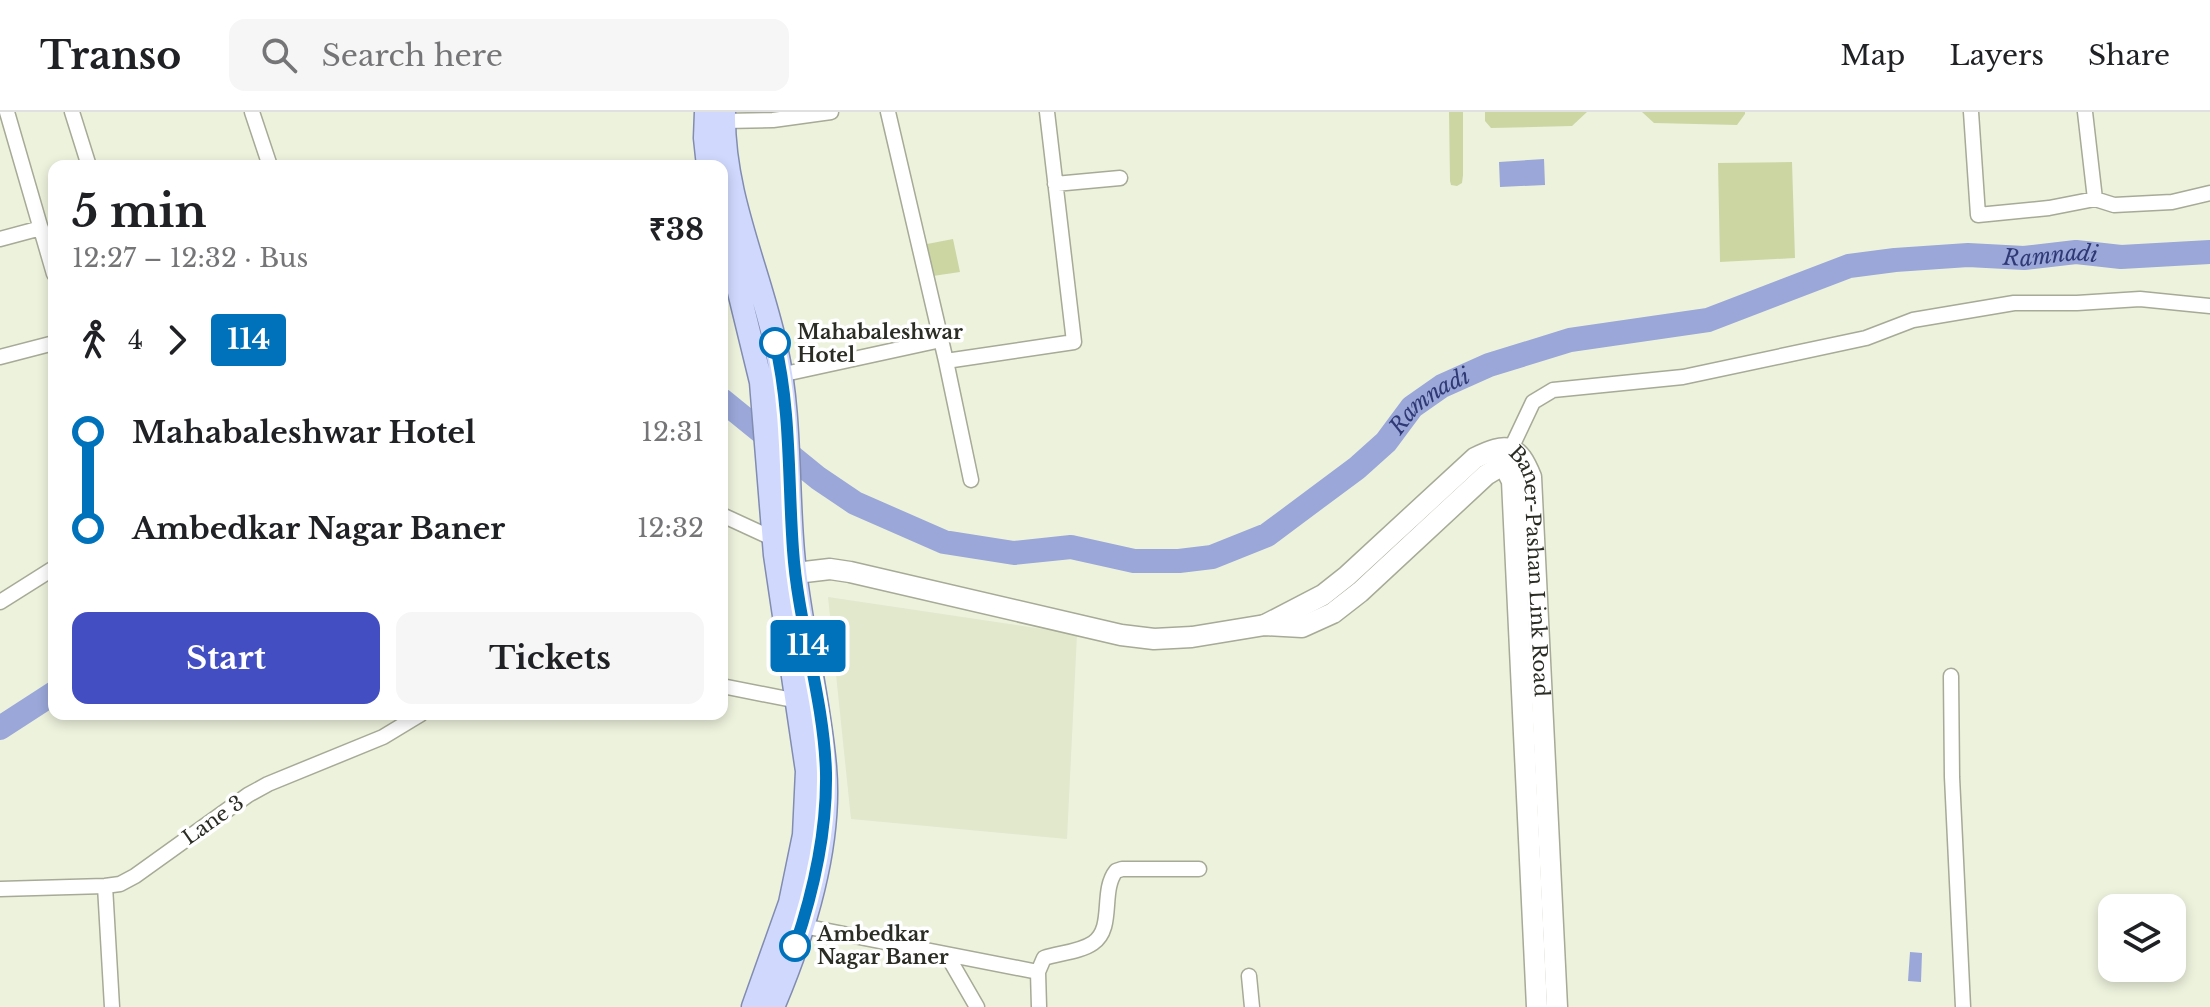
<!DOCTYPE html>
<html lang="en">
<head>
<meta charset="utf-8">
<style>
	:root { --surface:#fff; --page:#f6f6f6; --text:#202124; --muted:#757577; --line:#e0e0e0; --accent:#434ec3 }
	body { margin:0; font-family:"Libre Baskerville",serif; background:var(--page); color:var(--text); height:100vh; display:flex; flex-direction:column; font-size:30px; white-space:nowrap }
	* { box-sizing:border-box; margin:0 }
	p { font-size:26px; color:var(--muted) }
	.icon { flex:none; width:44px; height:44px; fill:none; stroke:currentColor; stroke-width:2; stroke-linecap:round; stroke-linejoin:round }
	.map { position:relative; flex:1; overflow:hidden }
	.sheet { position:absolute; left:48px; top:48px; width:680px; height:560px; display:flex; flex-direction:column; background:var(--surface); border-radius:16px; box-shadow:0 4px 12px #0003 }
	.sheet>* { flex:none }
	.badge { padding:0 16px; border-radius:6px; font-size:28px; line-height:52px }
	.tools { position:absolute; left:2098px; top:782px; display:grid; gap:16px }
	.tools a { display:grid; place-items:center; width:88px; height:88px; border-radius:16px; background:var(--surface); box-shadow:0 4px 12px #0003; font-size:40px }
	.map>.badge { position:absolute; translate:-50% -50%; box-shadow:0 0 0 4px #fff }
	.legs { display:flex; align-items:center; gap:12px; height:88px; padding:0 24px; font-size:26px }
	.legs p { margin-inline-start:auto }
	.head { display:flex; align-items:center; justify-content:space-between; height:136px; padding:0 24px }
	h1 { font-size:44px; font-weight:800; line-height:60px }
	.action { display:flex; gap:16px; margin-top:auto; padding:16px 24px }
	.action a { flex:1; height:92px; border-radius:16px; background:var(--accent); color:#fff; font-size:32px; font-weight:800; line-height:92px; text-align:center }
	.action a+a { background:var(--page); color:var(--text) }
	ul { padding:0 24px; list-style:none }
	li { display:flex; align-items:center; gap:28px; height:96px; font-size:30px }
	li i { display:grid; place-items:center; width:12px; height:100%; margin:0 10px; background:currentColor }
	li i::after { content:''; width:20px; height:20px; margin:-10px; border:6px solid; border-radius:50%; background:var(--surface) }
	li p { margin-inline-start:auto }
	li:first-child i { background:linear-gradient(#0000 50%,currentColor 0) }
	li:last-child i { background:linear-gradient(currentColor 50%,#0000 0) }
	header { display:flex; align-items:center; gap:48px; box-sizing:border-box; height:112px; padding:0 40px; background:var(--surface); border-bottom:2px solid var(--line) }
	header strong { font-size:38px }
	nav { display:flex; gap:44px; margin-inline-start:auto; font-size:28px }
	.search { width:560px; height:72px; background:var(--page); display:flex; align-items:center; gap:20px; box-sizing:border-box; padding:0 28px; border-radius:16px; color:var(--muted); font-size:30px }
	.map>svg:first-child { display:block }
</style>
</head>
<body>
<header>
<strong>Transo</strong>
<div class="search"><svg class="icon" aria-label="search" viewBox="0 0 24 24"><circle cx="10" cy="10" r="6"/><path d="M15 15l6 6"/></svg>Search here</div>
<nav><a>Map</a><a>Layers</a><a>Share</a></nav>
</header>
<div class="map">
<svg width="2210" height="895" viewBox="0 0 2210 895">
	<rect width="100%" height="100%" fill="#edf2dd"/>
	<path fill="#e1e8cc" d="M828,485L1077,522L1067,727L851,707Z"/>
	<path fill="#ccd6a3" d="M1449,0H1463V63L1462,71L1457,74L1451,73L1450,69Z
		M1485,0H1587L1572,14L1491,16L1485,9Z
		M1642,0H1745V2L1737,13L1654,11Z
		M1792,50L1795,146L1720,150L1718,51Z
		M953,127L960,160L933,164L927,132Z"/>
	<path fill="#9aa7d8" d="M1544,47L1545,73L1500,75L1499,50Z
		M1910,840L1922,841L1921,870L1908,869Z"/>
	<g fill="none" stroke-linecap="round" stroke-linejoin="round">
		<g stroke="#9aa7d8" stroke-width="24">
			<path id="s1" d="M722,288L818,366L855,391L944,430L1014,441L1071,435L1134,449H1179L1212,445L1267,423L1357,356L1386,330L1412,295L1442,274L1489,253L1570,228L1708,208L1849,154L1895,148L1968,143L2024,146L2076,140L2121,145L2210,140"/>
			<path d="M0,616L54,581"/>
		</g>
		<defs>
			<path id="street" d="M7,0L54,162
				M72,0L89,54
				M252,0L270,54
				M888,0L946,249L971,368
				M1971,0L1978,103L2049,96L2095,87L2114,93L2172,90L2210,81
				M2085,0L2095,87
				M724,9L773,8L831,0
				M1055,72L1120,66
				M0,127L41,116
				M0,245L54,231
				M946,249L1074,230L1047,0
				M780,263L941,228
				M1507,345L1533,290L1553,278L1683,265L1866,226L1913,208L2014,191H2077L2140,187L2210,194
				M722,403L774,427
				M0,490L54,456
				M1951,564L1952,665L1963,895
				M722,574L798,589
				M105,774L112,895
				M0,777L105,774L120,772L135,764L248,683L268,672L383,625L421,602
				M798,813L1038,860L1039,895
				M947,843L977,895
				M1038,860L1044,846C1059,841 1080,840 1093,831C1115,816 1100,779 1116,759L1122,757H1199
				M1249,864L1252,895"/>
			<g id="secondary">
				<path d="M796,461L830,457L850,460L1121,523L1154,527L1192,525L1265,513L1302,515L1333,501L1360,480L1486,363L1501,354L1507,359L1512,369L1537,895"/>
				<path id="s2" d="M1265,513L1323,483L1347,464L1475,346C1507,330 1518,332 1531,365L1557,895"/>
			</g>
			<path id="primary" d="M706,0L705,26L708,54
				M724,0C722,81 759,157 776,235C791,302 787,372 793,440C799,512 819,582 825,655C832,735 804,822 773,895
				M722,110L761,270L775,443L807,659L804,723L790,791L753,895"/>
		</defs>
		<use href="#street" stroke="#a6aa96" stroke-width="17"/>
		<use href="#secondary" stroke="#a6aa96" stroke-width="23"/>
		<use href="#primary" stroke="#818cb0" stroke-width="25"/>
		<use href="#street" stroke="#fff" stroke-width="14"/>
		<use href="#secondary" stroke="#fff" stroke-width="20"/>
		<use href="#primary" stroke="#d0d9fd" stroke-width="22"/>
	</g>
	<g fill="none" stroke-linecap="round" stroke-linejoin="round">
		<defs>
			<path id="line-1" d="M775,231C791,297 788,370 793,438C798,512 824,586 826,661C827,721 814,778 795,834"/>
		</defs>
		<use href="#line-1" stroke="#fff" stroke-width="18"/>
		<use href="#line-1" stroke="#0072bc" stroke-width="12"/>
	</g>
	<g fill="#fff" stroke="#0072bc" stroke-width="4">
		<circle cx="775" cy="231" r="14"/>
		<circle cx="795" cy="834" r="14"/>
	</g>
	<g text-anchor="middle" stroke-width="7" stroke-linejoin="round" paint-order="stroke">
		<g font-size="20" font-weight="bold" fill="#2b2d25" stroke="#fff" text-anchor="start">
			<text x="797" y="227">Mahabaleshwar<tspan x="797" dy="23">Hotel</tspan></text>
			<text x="817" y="829">Ambedkar<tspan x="817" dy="23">Nagar Baner</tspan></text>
		</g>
		<g font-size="20" fill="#2b2d25" stroke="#fff">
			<text dy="7" stroke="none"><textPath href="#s2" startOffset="436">Baner-Pashan Link Road</textPath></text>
			<text transform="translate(213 708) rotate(-35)" y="7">Lane 3</text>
		</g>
		<g font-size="22" font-style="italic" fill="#2f3975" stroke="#fff">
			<text dy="8" stroke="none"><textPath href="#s1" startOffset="1456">Ramnadi</textPath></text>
			<text dy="8" stroke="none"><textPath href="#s1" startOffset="808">Ramnadi</textPath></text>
		</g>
	</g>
</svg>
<div class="tools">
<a><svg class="icon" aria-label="layers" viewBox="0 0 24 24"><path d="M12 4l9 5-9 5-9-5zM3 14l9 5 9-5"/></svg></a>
</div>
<b class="badge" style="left:808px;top:534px;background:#0072bc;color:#fff">114</b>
<section class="sheet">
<div class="head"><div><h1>5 min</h1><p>12:27 – 12:32 · Bus</p></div><b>₹38</b></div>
<div class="legs"><svg class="icon" aria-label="walk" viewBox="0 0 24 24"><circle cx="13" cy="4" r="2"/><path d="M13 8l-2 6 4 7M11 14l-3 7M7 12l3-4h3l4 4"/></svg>4<svg class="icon" aria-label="forward" viewBox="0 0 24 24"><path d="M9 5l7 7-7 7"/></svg><b class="badge" style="background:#0072bc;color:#fff">114</b></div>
<ul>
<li><i style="color:#0072bc"></i><b>Mahabaleshwar Hotel</b><p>12:31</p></li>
<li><i style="color:#0072bc"></i><b>Ambedkar Nagar Baner</b><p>12:32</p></li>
</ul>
<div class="action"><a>Start</a><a>Tickets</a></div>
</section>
</div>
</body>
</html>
